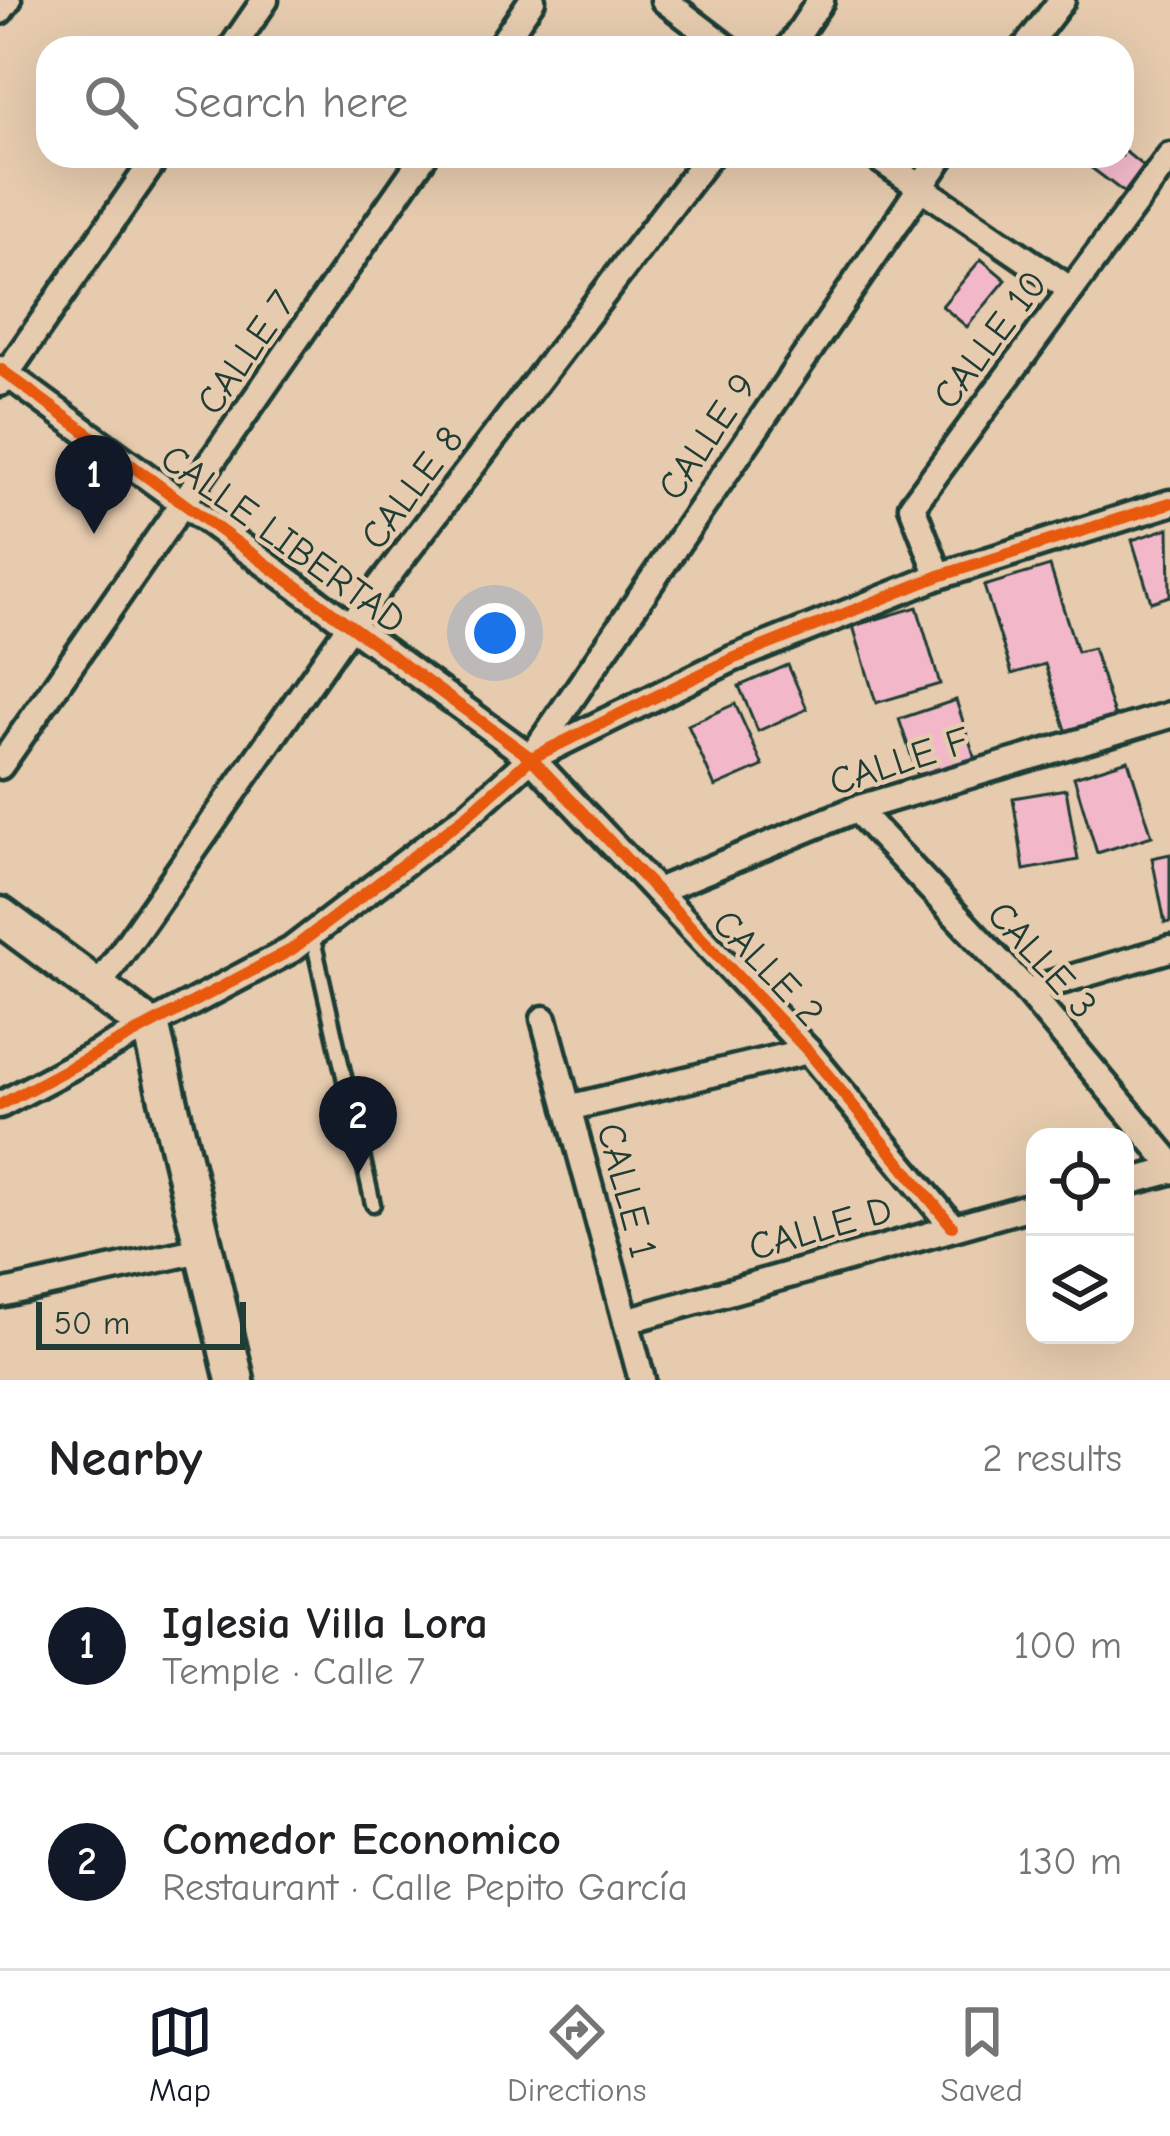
<!DOCTYPE html>
<meta charset="utf-8">
<style>
:root{--surface:#fff;--page:#f2f2f2;--text:#202124;--muted:#757577;--line:#e0e0e0;--accent:#111827}
body{margin:0;font-family:"Comic Neue",sans-serif;background:var(--page);color:var(--text)}
.controls{position:absolute;right:36px;bottom:36px;display:grid;overflow:hidden;border-radius:24px;box-shadow:0 12px 48px #0002}
.controls button{width:108px;height:108px;display:grid;place-items:center;padding:0;border:0;border-bottom:3px solid var(--line);background:var(--surface);color:var(--text);font:60px sans-serif}
.scale{position:absolute;left:36px;bottom:30px;width:210px;box-sizing:border-box;padding-left:12px;border:6px solid #1f3d34;border-top:0;font-size:33px;line-height:42px;white-space:nowrap;color:#1f3d34;-webkit-text-stroke:9px #e6cbae;paint-order:stroke}
.you{position:absolute;left:495px;top:633px;width:42px;height:42px;margin:-30px;border:9px solid #fff;border-radius:50%;background:#1a73e8;box-shadow:0 0 0 18px #1a73e833}
.badge{display:grid;place-items:center;width:78px;height:78px;border-radius:50%;background:var(--accent);color:#fff;font-size:39px;font-weight:700}
.pin{position:absolute;translate:-50% -99px;filter:drop-shadow(0 3px 6px #0008)}
.pin::after{content:'';position:absolute;top:63px;width:42px;height:36px;background:inherit;clip-path:polygon(0 0,100% 0,50% 100%)}
.list{margin:0;padding:0;list-style:none}
h2{display:flex;justify-content:space-between;align-items:center;height:156px;margin:0;padding:0 48px;font-size:51px}
h2 small{font-size:39px;font-weight:400;color:var(--muted)}
.list li{display:grid;grid-template-columns:78px 1fr auto;gap:36px;align-items:center;box-sizing:border-box;height:216px;padding:0 48px;border-top:3px solid var(--line)}
.list b{display:block;font-size:45px;white-space:nowrap}
.list p{margin:0;font-size:39px;white-space:nowrap;color:var(--muted)}
.list em{font-size:39px;font-style:normal;color:var(--muted)}
.icon{flex:none;width:66px;height:66px;fill:none;stroke:currentColor;stroke-width:2;stroke-linecap:round;stroke-linejoin:round}
.map{position:relative;flex:none;width:1170px;height:1380px;overflow:hidden}
.search{position:absolute;background:var(--surface);box-shadow:0 12px 48px #0002;left:36px;right:36px;top:36px;height:132px;display:flex;align-items:center;gap:30px;box-sizing:border-box;padding:0 42px;border-radius:36px;color:var(--muted);font-size:45px}
.sheet{height:588px;background:var(--surface)}
nav{display:flex;justify-content:space-around;align-items:center;box-sizing:border-box;height:168px;border-top:3px solid var(--line);background:var(--surface);font-size:33px;color:var(--muted)}
nav a{display:grid;justify-items:center;gap:6px}
nav .on{color:var(--accent)}
.map>svg:first-child{display:block}
.building{fill:#f2b8c9;stroke:#1f3d34;stroke-width:3}
.lines{fill:none;stroke-linecap:round;stroke-linejoin:round}
.lane-casing{stroke:#1f3d34;stroke-width:21}
.street-casing{stroke:#1f3d34;stroke-width:33}
.secondary-casing{stroke:#1f3d34;stroke-width:45}
.lane{stroke:#e6cbae;stroke-width:12}
.street{stroke:#e6cbae;stroke-width:24}
.secondary{stroke:#e6cbae;stroke-width:36}
.cycleway-casing{stroke:#e6cbae;stroke-width:20}
.cycleway{stroke:#e8590c;stroke-width:12}
.labels{text-anchor:middle;stroke-width:9;stroke-linejoin:round;paint-order:stroke}
.street-label{font-size:39px;fill:#1f3d34;stroke:#e6cbae}
</style>
<div class="map">
<svg width="1170" height="1380" viewBox="0 0 1170 1380">
<rect width="100%" height="100%" fill="#e6cbae"/>
<filter id="ink" filterUnits="userSpaceOnUse"><feTurbulence type="fractalNoise" baseFrequency=".00833" numOctaves="2"/><feDisplacementMap in="SourceGraphic" scale="24" xChannelSelector="R" yChannelSelector="G"/><feConvolveMatrix kernelMatrix="1 2 1 2 8 2 1 2 1" color-interpolation-filters="sRGB"/></filter>
<g filter="url(#ink)">
<g class="building">
<polygon points="1122,149 1148,170 1130,197 1081,160 1085,156 1122,156"/>
<polygon points="981,259 1006,280 967,327 942,306"/>
<polygon points="1169,528 1170,596 1151,602 1132,540"/>
<polygon points="1050,566 1077,652 1093,648 1115,718 1067,733 1045,664 1012,674 984,586"/>
<polygon points="917,607 940,684 876,703 853,626"/>
<polygon points="788,665 807,709 758,731 739,686"/>
<polygon points="956,700 975,758 918,776 899,719"/>
<polygon points="735,704 763,766 715,787 688,725"/>
<polygon points="1128,760 1152,836 1097,853 1074,777"/>
<polygon points="1066,789 1078,860 1024,870 1013,798"/>
<polygon points="1170,854 1170,922 1165,923 1152,858"/>
</g>
<g class="lines">
<g class="lane-casing">
<polyline id="lane" points="312,935 373,1204"/>
</g>
<g class="street-casing">
<g id="street">
<polyline points="664,0 727,48"/>
<polyline points="0,11 8,0"/>
<polyline points="232,48 265,0"/>
<polyline points="499,48 532,0"/>
<polyline points="789,48 821,0"/>
<polyline points="1025,48 1062,0"/>
<polyline points="875,156 1071,290"/>
<polyline points="0,369 531,758 808,1051 952,1226"/>
<polyline points="0,383 157,156"/>
<polyline points="939,576 912,506 1170,156"/>
<polyline points="532,756 942,156"/>
<polyline points="0,766 424,156"/>
<polyline points="856,809 1027,991 1170,1162"/>
<polyline points="657,891 856,809 1170,715"/>
<polyline points="97,988 351,624 709,156"/>
<polyline points="1027,991 1170,949"/>
<polyline points="544,1019 642,1380"/>
<polyline points="0,1105 291,950 470,813 531,758 732,659 939,576 1170,503"/>
<polyline points="568,1108 808,1051"/>
<polyline points="1125,1183 1170,1171"/>
<polyline points="0,1294 205,1249"/>
<polyline points="626,1321 1035,1205"/>
</g>
</g>
<g class="secondary-casing">
<polyline id="secondary" points="0,916 151,1028 235,1380"/>
</g>
<use href="#lane" class="lane"/>
<use href="#street" class="street"/>
<use href="#secondary" class="secondary"/>
<g class="cycleway-casing">
<g id="cycleway">
<polyline points="0,369 531,758 808,1051 952,1226"/>
<polyline points="0,1105 291,950 470,813 531,758 732,659 939,576 1170,503"/>
</g>
</g>
<use href="#cycleway" class="cycleway"/>
</g>
</g>
<g class="labels">
<g class="street-label">
<text transform="translate(989 339) rotate(-53)" y="14">CALLE 10</text>
<text transform="translate(245 352) rotate(-55)" y="14">CALLE 7</text>
<text transform="translate(706 436) rotate(-56)" y="14">CALLE 9</text>
<text transform="translate(411 487) rotate(-53)" y="14">CALLE 8</text>
<text transform="translate(284 538) rotate(36)" y="14">CALLE LIBERTAD</text>
<text transform="translate(899 760) rotate(-18)" y="14">CALLE F</text>
<text transform="translate(1043 959) rotate(48)" y="14">CALLE 3</text>
<text transform="translate(769 967) rotate(47)" y="14">CALLE 2</text>
<text transform="translate(628 1190) rotate(75)" y="14">CALLE 1</text>
<text transform="translate(820 1227) rotate(-16)" y="14">CALLE D</text>
</g>
</g>
</svg>
<div class="controls">
<button><svg class="icon" aria-label="locate" viewBox="0 0 24 24"><circle cx="12" cy="12" r="6"/><path d="M12 2v4M12 18v4M2 12h4M18 12h4"/></svg></button>
<button><svg class="icon" aria-label="layers" viewBox="0 0 24 24"><path d="M12 4l9 5-9 5-9-5zM3 14l9 5 9-5"/></svg></button>
</div>
<div class="scale">50 m</div>
<div class="you"></div>
<div class="pin badge" style="left:94px;top:534px">1</div>
<div class="pin badge" style="left:358px;top:1175px">2</div>
<div class="search"><svg class="icon" aria-label="search" viewBox="0 0 24 24"><circle cx="10" cy="10" r="6"/><path d="M15 15l6 6"/></svg>Search here</div>
</div>
<section class="sheet">
<h2>Nearby<small>2 results</small></h2>
<ul class="list">
<li><span class="badge">1</span><div><b>Iglesia Villa Lora</b><p>Temple · Calle 7</p></div><em>100 m</em></li>
<li><span class="badge">2</span><div><b>Comedor Economico</b><p>Restaurant · Calle Pepito García</p></div><em>130 m</em></li>
</ul>
</section>
<nav>
<a class="on"><svg class="icon" aria-label="map" viewBox="0 0 24 24"><path d="M3 6l6-2 6 2 6-2v14l-6 2-6-2-6 2zM9 4v14M15 6v14"/></svg>Map</a>
<a><svg class="icon" aria-label="directions" viewBox="0 0 24 24"><path d="M12 3l9 9-9 9-9-9zM9 14v-3h6M13 9l2 2-2 2"/></svg>Directions</a>
<a><svg class="icon" aria-label="saved" viewBox="0 0 24 24"><path d="M7 4h10v16l-5-4-5 4z"/></svg>Saved</a>
</nav>
